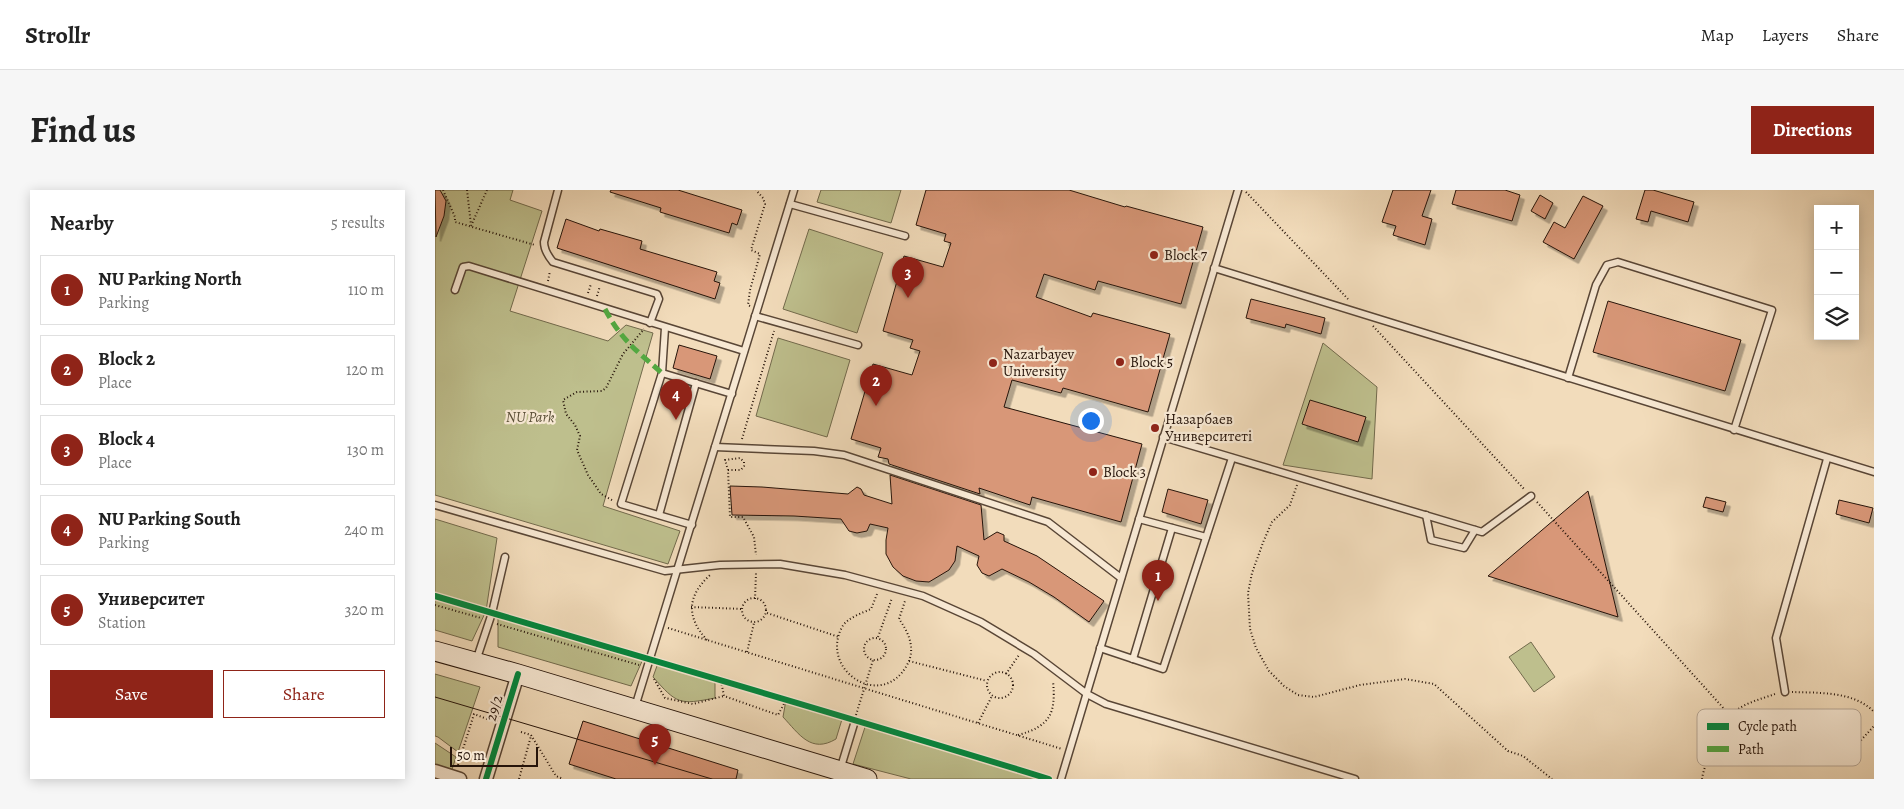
<!DOCTYPE html>
<meta charset="utf-8">
<style>
:root{--surface:#fff;--page:#f6f6f6;--text:#222;--muted:#767676;--line:#e0e0e0;--accent:#8f2418}
body{margin:0;font-family:Alegreya,serif;background:var(--page);color:var(--text)}
.controls{position:absolute;right:15px;top:15px;display:grid;overflow:hidden;border-radius:0px;box-shadow:0 2px 12px #0003}
.controls button{width:45px;height:45px;display:grid;place-items:center;padding:0;border:0;border-bottom:1px solid var(--line);background:var(--surface);color:var(--text);font:25px sans-serif}
.scale{position:absolute;left:15px;bottom:12px;width:88px;box-sizing:border-box;padding-left:5px;border:2px solid #26140a;border-top:0;font-size:14px;line-height:18px;white-space:nowrap;color:#26140a;-webkit-text-stroke:4px #f7e8d3;paint-order:stroke}
.you{position:absolute;left:655px;top:230px;width:18px;height:18px;margin:-12px;border:4px solid #fff;border-radius:50%;background:#1a73e8;box-shadow:0 0 0 8px #1a73e833}
.badge{display:grid;place-items:center;width:32px;height:32px;border-radius:50%;background:var(--accent);color:#fff;font-size:16px;font-weight:700}
.pin{position:absolute;translate:-50% -41px;filter:drop-shadow(0 1px 2px #0008)}
.pin::after{content:'';position:absolute;top:26px;width:18px;height:15px;background:inherit;clip-path:polygon(0 0,100% 0,50% 100%)}
.list{margin:0;padding:0;list-style:none}
h2{display:flex;justify-content:space-between;align-items:center;height:65px;margin:0;padding:0 20px;font-size:21px}
h2 small{font-size:16px;font-weight:400;color:var(--muted)}
.list li{display:grid;grid-template-columns:32px 1fr auto;gap:15px;align-items:center;box-sizing:border-box;height:70px;margin:0 10px 10px;padding:0 10px;border:1px solid var(--line);border-radius:0px}
.list b{display:block;font-size:19px;white-space:nowrap}
.list p{margin:0;font-size:16px;white-space:nowrap;color:var(--muted)}
.list em{font-size:16px;font-style:normal;color:var(--muted)}
.actions{display:flex;gap:10px;padding:15px 20px}
.actions a{flex:1;padding:11px 0;border:1px solid var(--accent);border-radius:0px;text-align:center;font-size:18px;color:var(--accent)}
.actions .main{background:var(--accent);color:#fff}
.icon{flex:none;width:28px;height:28px;fill:none;stroke:currentColor;stroke-width:2;stroke-linecap:round;stroke-linejoin:round}
.map{position:relative;flex:none;width:1439px;height:589px;overflow:hidden;border-radius:0px}
header{display:flex;align-items:center;gap:30px;box-sizing:border-box;height:70px;padding:0 25px;background:var(--surface);border-bottom:1px solid var(--line)}
header strong{font-size:24px}
nav{display:flex;gap:28px;margin-inline-start:auto;font-size:18px}
.intro{display:flex;align-items:center;justify-content:space-between;box-sizing:border-box;height:120px;padding:0 30px}
h1{margin:0;font-size:35px}
.button{padding:12px 22px;border-radius:0px;background:var(--accent);color:#fff;font-size:18px;font-weight:700}
main{display:flex;gap:30px;padding:0 30px}
aside{flex:1;background:var(--surface);border-radius:0px;box-shadow:0 2px 12px #0003}
.map>svg:first-child{display:block}
.green{fill:#bebf8d;stroke:#726a4c}
.building{fill:#d89778;stroke:#26140a;filter:url(#shadow)}
.lines{fill:none;stroke-linecap:round;stroke-linejoin:round}
.lane-casing{stroke:#594636;stroke-width:9}
.street-casing{stroke:#594636;stroke-width:15}
.secondary-casing{stroke:#26140a;stroke-width:21}
.path{stroke:#26140a;stroke-width:2;stroke-dasharray:1 2.5;stroke-linecap:butt}
.lane{stroke:#f7e8d3;stroke-width:6}
.street{stroke:#f7e8d3;stroke-width:12}
.secondary{stroke:#f7e8d3;stroke-width:19}
.tram{stroke:#26140a;stroke-width:1}
.quiet{stroke:#53a841;stroke-width:5;stroke-dasharray:10 5;stroke-linecap:butt}
.cycleway-casing{stroke:#f7e8d3;stroke-width:9}
.cycleway{stroke:#00873e;stroke-width:6}
.poi-dot{fill:#8f2418;stroke:#f7e8d3;stroke-width:2}
.labels{text-anchor:middle;stroke-width:4.5;stroke-linejoin:round;paint-order:stroke}
.poi-label{font-size:15px;fill:#26140a;stroke:#f7e8d3;text-anchor:start}
.park-label{font-size:15px;font-style:italic;fill:#5b5038;stroke:#f7e8d3}
.street-label{font-size:15px;fill:#26140a;stroke:#f7e8d3}
.key{fill:#f7e8d3;stroke:#b8a897;stroke-width:1}
.key-label{font-size:14px;fill:#26140a}
</style>
<header>
<strong>Strollr</strong>
<nav><a>Map</a><a>Layers</a><a>Share</a></nav>
</header>
<div class="intro"><h1>Find us</h1><a class="button">Directions</a></div>
<main>
<aside>
<h2>Nearby<small>5 results</small></h2>
<ul class="list">
<li><span class="badge">1</span><div><b>NU Parking North</b><p>Parking</p></div><em>110 m</em></li>
<li><span class="badge">2</span><div><b>Block 2</b><p>Place</p></div><em>120 m</em></li>
<li><span class="badge">3</span><div><b>Block 4</b><p>Place</p></div><em>130 m</em></li>
<li><span class="badge">4</span><div><b>NU Parking South</b><p>Parking</p></div><em>240 m</em></li>
<li><span class="badge">5</span><div><b>Университет</b><p>Station</p></div><em>320 m</em></li>
</ul>
<div class="actions"><a class="main">Save</a><a>Share</a></div>
</aside>
<div class="map">
<svg width="1439" height="589" viewBox="0 0 1439 589">
<defs>
<filter id="shadow"><feDropShadow dx="4.5" dy="4.5" stdDeviation="0" flood-color="#0004"/></filter>
</defs>
<rect width="100%" height="100%" fill="#f2dcbb"/>
<filter id="stains"><feTurbulence type="fractalNoise" baseFrequency=".004" numOctaves="4"/><feColorMatrix values="0 0 0 0 .2 0 0 0 0 .09 0 0 0 0 .02 0 0 0 .5 -.17"/></filter>
<radialGradient id="worn" r=".72"><stop offset=".6" stop-color="#630" stop-opacity="0"/><stop offset="1" stop-color="#630" stop-opacity=".3"/></radialGradient>
<g class="green">
<polygon points="0,0 78,0 75,10 107,21 75,121 173,151 191,135 218,143 168,316 245,341 233,374 0,305"/>
<polygon points="386,0 466,0 456,33 382,12"/>
<polygon points="374,39 448,63 422,143 348,119"/>
<polygon points="343,148 415,170 392,247 321,226"/>
<polygon points="888,153 942,197 937,289 848,275"/>
<polygon points="0,329 62,348 51,421 37,451 0,440"/>
<polygon points="63,425 208,469 196,496 63,457"/>
<polygon points="1096,452 1120,487 1099,502 1074,467"/>
<path d="M223 473 280 489V508C244 515 242 514 218 487Z"/>
<polygon points="0,484 45,497 23,562 3,547 0,546"/>
<path d="M351 510 408 526 401 549C376 564 364 544 348 527Z"/>
<polygon points="432,531 614,589 476,589 418,574"/>
<polygon points="0,553 21,567 14,589 0,588"/>
</g>
<g class="building">
<polygon points="0,0 5,0 11,11 9,26 1,47"/>
<polygon points="176,0 243,0 307,20 302,35 297,33 294,43 225,22 226,18 175,2"/>
<polygon points="491,0 634,0 690,17 691,16 768,37 746,114 663,91 660,100 609,84 601,107 656,127 658,123 735,144 713,222 628,198 626,203 577,190 569,217 707,254 686,332 597,307 595,315 544,298 545,304 454,274 453,269 443,267 446,258 416,249 438,174 477,185 485,161 475,158 478,150 448,141 469,66 508,77 516,53 509,51 511,44 481,35"/>
<polygon points="958,0 996,0 987,26 997,29 990,55 958,45 961,36 947,32"/>
<polygon points="1021,0 1070,0 1085,5 1077,31 1017,14"/>
<polygon points="1210,0 1218,0 1259,12 1253,32 1216,21 1213,32 1201,29"/>
<polygon points="1105,5 1118,13 1110,29 1096,21"/>
<polygon points="1148,6 1168,16 1139,69 1108,52 1119,32 1130,38"/>
<polygon points="131,29 164,41 165,39 207,51 205,59 282,82 279,91 285,93 280,109 122,58"/>
<polygon points="816,109 890,128 886,144 851,134 850,138 811,128"/>
<polygon points="1173,111 1306,150 1290,201 1158,162"/>
<polygon points="244,155 282,166 275,189 238,178"/>
<polygon points="875,210 931,227 923,252 867,234"/>
<polygon points="455,285 546,315 549,350 562,342 569,345 569,351 602,366 669,411 654,432 619,407 594,392 567,379 554,386 547,383 542,375 544,366 522,356 520,371 514,380 494,392 481,391 468,386 458,377 451,364 451,350 453,338 435,334 432,341 422,343 414,341 406,329 359,326 297,325 295,296 327,297 413,304 422,297 426,299 429,305 457,314"/>
<polygon points="733,299 773,310 766,334 727,322"/>
<polygon points="1153,301 1183,427 1053,386"/>
<polygon points="1271,307 1291,312 1288,322 1268,317"/>
<polygon points="1404,310 1438,318 1434,333 1401,324"/>
<polygon points="148,531 303,580 301,589 181,589 134,574"/>
</g>
<g class="lines">
<g class="lane-casing">
<g id="lane">
<path d="M123 0 109 52C109 60 113 66 118 72L222 104 224 109 215 133"/>
<polyline points="355,14 470,46"/>
<polyline points="779,78 1439,282"/>
<polyline points="20,100 28,77 34,76 309,161"/>
<polyline points="320,126 423,155"/>
<polyline points="227,183 230,138"/>
<polyline points="1133,188 1161,95 1172,75 1183,72 1337,120 1299,240"/>
<polyline points="728,247 1047,342 1096,306"/>
<polyline points="280,257 379,261 409,265 613,332 686,388"/>
<polyline points="0,315 230,381 285,375 345,374 410,385 488,406 546,432 599,464 652,504 671,514 920,589"/>
<polyline points="224,325 261,193"/>
<polyline points="991,325 996,350 1029,358 1040,340"/>
<polyline points="704,329 771,347"/>
<polyline points="257,335 186,314 227,183 297,204"/>
<polyline points="665,458 728,479 797,268"/>
<polyline points="698,469 737,338"/>
<polyline points="41,471 57,423 70,367"/>
<polyline points="1350,502 1341,448 1392,269"/>
<polyline points="200,517 359,0"/>
<polyline points="405,580 419,534"/>
<polyline points="626,589 803,0"/>
</g>
</g>
<g class="street-casing">
<g id="street">
<polyline points="0,581 25,589"/>
<polyline points="51,589 83,484"/>
</g>
</g>
<g class="secondary-casing">
<polyline id="secondary" points="0,461 83,484 432,589"/>
</g>
<g class="path">
<polyline points="8,0 20,27 20,32 100,55"/>
<polyline points="32,0 36,35"/>
<polyline points="811,2 913,109"/>
<polyline points="36,36 52,0"/>
<polyline points="113,91 115,81"/>
<polyline points="153,103 156,94"/>
<polyline points="162,106 165,96"/>
<polyline points="315,116 313,115 315,100 325,64 316,60 330,14 328,8 321,0"/>
<polyline points="938,136 1090,300"/>
<polyline points="307,249 339,141"/>
<polyline points="293,280 306,280 309,276 309,272 305,268 290,270 293,280 295,327 308,327 319,347 321,365"/>
<polyline points="862,295 855,315 837,332 829,350 817,383 813,403 815,439 821,458 834,481 849,496 863,505 879,507 925,495 970,489 999,494 1073,561 1088,566 1117,589"/>
<polyline points="177,310 166,304 153,285 142,260 145,246 140,235 131,224 128,210 142,202 167,201 171,198 188,164 209,139"/>
<polyline points="1102,312 1320,553"/>
<path d="M442 404 436 419C427 423 412 428 407 437 384 481 447 521 472 475 481 459 474 443 464 429L470 411"/>
<circle cx="319" cy="420" r="12"/>
<polyline points="320,409 321,383"/>
<polyline points="0,415 46,428"/>
<polyline points="256,417 308,419"/>
<polyline points="332,423 404,447"/>
<polyline points="62,434 204,475"/>
<polyline points="233,438 627,559"/>
<polyline points="443,447 457,408"/>
<circle cx="440" cy="459" r="11"/>
<path d="M272 450C251 427 252 406 275 385"/>
<polyline points="312,462 319,433"/>
<polyline points="474,471 552,491"/>
<circle cx="565" cy="495" r="13"/>
<polyline points="571,484 584,465"/>
<polyline points="219,489 230,508 258,514 289,506"/>
<polyline points="286,491 289,506 343,525 351,510"/>
<path d="M1357 502C1384 503 1419 501 1439 522"/>
<polyline points="421,525 438,470"/>
<polyline points="543,533 557,506"/>
<polyline points="86,542 96,545 121,586 128,589"/>
<path d="M583 545C616 536 621 523 618 491"/>
<polyline points="1407,571 1439,536"/>
<polyline points="23,575 39,524 52,529"/>
<polyline points="84,589 96,546"/>
<path d="M1267 589C1269 574 1285 537 1295 526 1305 514 1326 509 1340 504"/>
</g>
<use href="#lane" class="lane"/>
<use href="#street" class="street"/>
<use href="#secondary" class="secondary"/>
<polyline class="tram" points="0,507 277,589"/>
<path class="quiet" d="M170 119C186 150 202 161 227 183"/>
<g class="cycleway-casing">
<g id="cycleway">
<path d="M0 406C205 467 410 526 614 589"/>
<polyline points="51,589 83,484"/>
</g>
</g>
<use href="#cycleway" class="cycleway"/>
</g>
<g class="poi-dot">
<circle cx="719" cy="65" r="5"/>
<circle cx="685" cy="172" r="5"/>
<circle cx="558" cy="173" r="5"/>
<circle cx="720" cy="238" r="5"/>
<circle cx="658" cy="282" r="5"/>
</g>
<g class="labels">
<g class="poi-label">
<text x="729" y="70">Block 7</text>
<text x="568" y="169">Nazarbayev<tspan x="568" dy="17">University</tspan></text>
<text x="695" y="177">Block 5</text>
<text x="730" y="234">Назарбаев<tspan x="730" dy="17">Университеті</tspan></text>
<text x="668" y="287">Block 3</text>
</g>
<g class="park-label">
<text x="95" y="232">NU Park</text>
</g>
<g class="street-label">
<text transform="translate(59 518) rotate(-73)" y="5">29/2</text>
</g>
</g>
<rect x="1262" y="519" width="164" height="57" rx="8" class="key"/>
<rect x="1272" y="533" width="22" height="7" fill="#00873e"/>
<rect x="1272" y="556" width="22" height="6" fill="#53a841"/>
<g class="key-label">
<text x="1303" y="541">Cycle path</text>
<text x="1303" y="564">Path</text>
</g>
<rect width="100%" height="100%" filter="url(#stains)"/>
<rect width="100%" height="100%" fill="url(#worn)"/>
</svg>
<div class="controls">
<button>+</button>
<button>−</button>
<button><svg class="icon" aria-label="layers" viewBox="0 0 24 24"><path d="M12 4l9 5-9 5-9-5zM3 14l9 5 9-5"/></svg></button>
</div>
<div class="scale">50 m</div>
<div class="you"></div>
<div class="pin badge" style="left:723px;top:411px">1</div>
<div class="pin badge" style="left:441px;top:216px">2</div>
<div class="pin badge" style="left:473px;top:108px">3</div>
<div class="pin badge" style="left:241px;top:230px">4</div>
<div class="pin badge" style="left:220px;top:575px">5</div>
</div>
</main>
